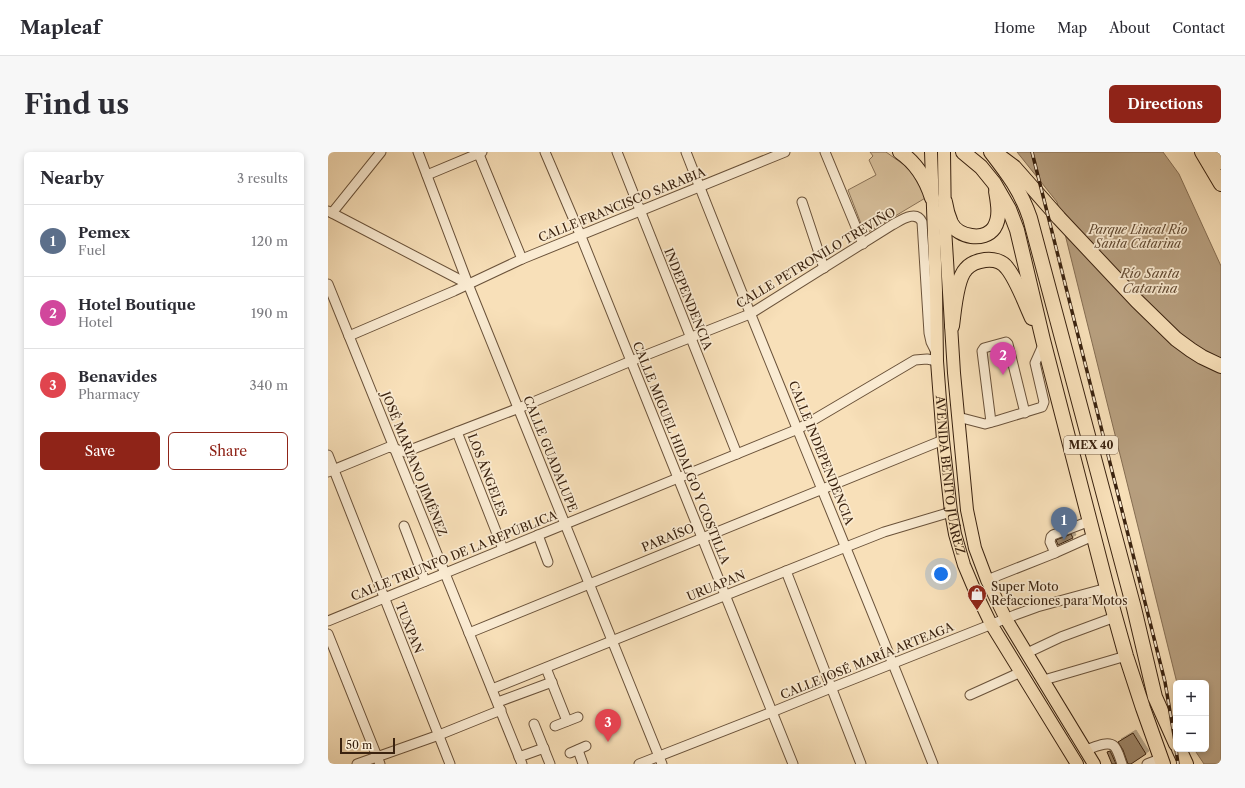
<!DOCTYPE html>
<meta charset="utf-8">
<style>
:root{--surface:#fff;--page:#f7f7f7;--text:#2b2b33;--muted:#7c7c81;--line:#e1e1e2;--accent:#8f2418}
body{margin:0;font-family:"Libre Caslon Text",serif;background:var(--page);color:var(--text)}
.controls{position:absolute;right:12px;bottom:12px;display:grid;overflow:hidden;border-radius:6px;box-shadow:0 2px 6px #0003}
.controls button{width:36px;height:36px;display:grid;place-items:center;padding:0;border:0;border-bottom:1px solid var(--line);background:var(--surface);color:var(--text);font:20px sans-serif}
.scale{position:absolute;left:12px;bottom:10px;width:55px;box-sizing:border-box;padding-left:4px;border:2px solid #3a220f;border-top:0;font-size:11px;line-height:14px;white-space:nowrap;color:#3a220f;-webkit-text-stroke:3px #faebd2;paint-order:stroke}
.you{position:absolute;left:613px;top:422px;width:14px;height:14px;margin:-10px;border:3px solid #fff;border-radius:50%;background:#1a73e8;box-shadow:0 0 0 6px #1a73e833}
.badge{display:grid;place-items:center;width:26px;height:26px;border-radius:50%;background:var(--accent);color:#fff;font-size:13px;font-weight:700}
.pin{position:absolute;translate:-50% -33px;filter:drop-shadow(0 1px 2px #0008)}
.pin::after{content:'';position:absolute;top:21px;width:14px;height:12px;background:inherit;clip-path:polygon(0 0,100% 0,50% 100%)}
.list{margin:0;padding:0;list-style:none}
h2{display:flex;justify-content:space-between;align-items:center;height:52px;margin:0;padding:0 16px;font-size:17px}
h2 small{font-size:13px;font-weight:400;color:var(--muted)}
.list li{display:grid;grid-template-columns:26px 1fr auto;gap:12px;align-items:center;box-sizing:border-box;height:72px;padding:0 16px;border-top:1px solid var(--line)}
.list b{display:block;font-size:15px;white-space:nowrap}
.list p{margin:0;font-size:13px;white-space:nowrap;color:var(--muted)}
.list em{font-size:13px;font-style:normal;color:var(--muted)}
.actions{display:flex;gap:8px;padding:12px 16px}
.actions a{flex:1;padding:9px 0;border:1px solid var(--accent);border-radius:6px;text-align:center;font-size:14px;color:var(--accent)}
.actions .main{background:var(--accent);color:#fff}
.map{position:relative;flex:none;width:893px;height:612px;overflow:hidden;border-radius:6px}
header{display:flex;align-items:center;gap:24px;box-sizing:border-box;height:56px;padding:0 20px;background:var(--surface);border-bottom:1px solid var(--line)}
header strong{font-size:19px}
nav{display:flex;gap:22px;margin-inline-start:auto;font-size:14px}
.intro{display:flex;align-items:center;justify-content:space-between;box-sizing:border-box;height:96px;padding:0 24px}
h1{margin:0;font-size:28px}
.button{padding:10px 18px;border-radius:6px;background:var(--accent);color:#fff;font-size:14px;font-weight:700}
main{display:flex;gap:24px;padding:0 24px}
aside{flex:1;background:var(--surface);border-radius:6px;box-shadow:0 2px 6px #0003}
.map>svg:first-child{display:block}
.green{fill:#d8c09c;stroke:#897156}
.water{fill:#b79f7f;stroke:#856d52}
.building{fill:#9d8567;stroke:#3a220f;filter:url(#shadow)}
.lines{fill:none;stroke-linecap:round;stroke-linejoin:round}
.minor-casing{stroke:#6a523a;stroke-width:11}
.major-casing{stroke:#3a220f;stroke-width:14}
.highway-casing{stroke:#3a220f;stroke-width:16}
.minor{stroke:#faebd2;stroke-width:9}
.major{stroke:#f8e0b9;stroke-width:12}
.highway{stroke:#f8e0b9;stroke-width:14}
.rail-casing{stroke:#3a220f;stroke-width:3.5}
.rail{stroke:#faebd2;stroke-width:2;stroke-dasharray:6;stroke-linecap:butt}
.labels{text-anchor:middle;stroke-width:3.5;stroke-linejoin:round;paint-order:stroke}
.shield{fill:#faebd2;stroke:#745e4a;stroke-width:1}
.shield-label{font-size:11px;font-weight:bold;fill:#3a220f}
.street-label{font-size:12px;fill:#3a220f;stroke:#faebd2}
.park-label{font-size:12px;font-style:italic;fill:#624a32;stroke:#faebd2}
.poi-label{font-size:12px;fill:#3a220f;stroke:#faebd2;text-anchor:start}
.water-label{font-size:13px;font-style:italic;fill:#664e36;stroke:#faebd2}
</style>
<header>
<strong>Mapleaf</strong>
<nav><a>Home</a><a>Map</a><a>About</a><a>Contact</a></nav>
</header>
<div class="intro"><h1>Find us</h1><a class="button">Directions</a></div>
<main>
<aside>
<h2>Nearby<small>3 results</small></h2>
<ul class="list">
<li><span class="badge" style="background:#5c6f8a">1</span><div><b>Pemex</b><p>Fuel</p></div><em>120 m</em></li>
<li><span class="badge" style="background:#d1479c">2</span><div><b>Hotel Boutique</b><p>Hotel</p></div><em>190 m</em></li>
<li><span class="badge" style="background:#e0444e">3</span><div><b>Benavides</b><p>Pharmacy</p></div><em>340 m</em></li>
</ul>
<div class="actions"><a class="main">Save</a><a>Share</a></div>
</aside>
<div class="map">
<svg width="893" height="612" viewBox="0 0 893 612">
<defs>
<filter id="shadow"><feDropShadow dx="3" dy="-3" stdDeviation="0" flood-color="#0004"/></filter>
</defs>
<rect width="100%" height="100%" fill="#f8e0b9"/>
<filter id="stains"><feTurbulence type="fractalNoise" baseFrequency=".005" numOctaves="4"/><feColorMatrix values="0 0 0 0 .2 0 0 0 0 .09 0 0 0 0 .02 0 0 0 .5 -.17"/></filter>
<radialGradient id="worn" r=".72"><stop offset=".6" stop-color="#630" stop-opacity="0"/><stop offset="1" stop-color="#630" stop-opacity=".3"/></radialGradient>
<polygon class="green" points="542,0 558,0 579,15 590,26 599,45 537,82 520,38 548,23 541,8 545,4"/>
<polygon class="water" points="689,0 835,0 851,22 893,114 893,612 876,612 866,597 878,597 878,531 849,531 729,50"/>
<g class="building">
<polygon points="743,382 745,386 730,393 728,388"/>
<polygon points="805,581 818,602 803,612 800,612 795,598 790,590"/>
<polygon points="782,599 784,603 788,612 784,612 779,600"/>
</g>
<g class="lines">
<g class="minor-casing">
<g id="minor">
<polyline points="90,0 140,132 334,612"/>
<polyline points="150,0 194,107"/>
<polyline points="217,0 252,82 465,612"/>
<polyline points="289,0 409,302"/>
<path d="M358 0C438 205 524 407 605 612"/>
<polyline points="497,0 535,92"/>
<polyline points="99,23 154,0"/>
<polyline points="474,50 496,116"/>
<polyline points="0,59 140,132"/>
<polyline points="4,61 53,0"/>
<polyline points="0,132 194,612"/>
<polyline points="21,184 126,139 194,107 457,0"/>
<polyline points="630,265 657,272 668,269 714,255 716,250 707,211 716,191"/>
<polyline points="663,270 654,199 656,196 678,190 680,192 697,261"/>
<polyline points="129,280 175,397"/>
<polyline points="0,303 122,612"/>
<path d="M0 320 61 295 77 300 191 256 303 209 422 162 564 73C572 69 588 57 594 70L601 181 603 190 608 200"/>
<polyline points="762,369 725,383 723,385 722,390 727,401 765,384"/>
<polyline points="76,374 97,429"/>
<polyline points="210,383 220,410"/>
<polyline points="458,419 533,612"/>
<polyline points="659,428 727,401"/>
<polyline points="0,469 470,277 587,208 599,207 609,209"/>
<polyline points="141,481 615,288"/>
<polyline points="0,482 52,612"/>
<polyline points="699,501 733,485 787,465"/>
<polyline points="218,516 239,569"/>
<polyline points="716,528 798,504"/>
<polyline points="164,537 518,395 556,380 623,360"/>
<polyline points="642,543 693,520"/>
<polyline points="170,550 224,530"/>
<polyline points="206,572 222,612"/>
<polyline points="227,574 250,565"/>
<polyline points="250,598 255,612"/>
<path d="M758 598C765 596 779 588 786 594 790 598 792 607 794 612"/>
<polyline points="242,601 258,594"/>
<polyline points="191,605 216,596"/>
<polyline points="29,612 111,583 173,558"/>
<polyline points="311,612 444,560 503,536 687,463 709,455 779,436"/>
<polyline points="819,612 832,607"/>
</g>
</g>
<g class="major-casing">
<g id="major">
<path id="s1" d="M603 0 608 139 609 209 615 288 623 360 627 382 636 413 647 439 663 472 749 612"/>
<polyline points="616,0 617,76 626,221 639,358 647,396 659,428 678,467 766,612"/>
</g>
</g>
<g class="highway-casing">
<g id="highway">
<path d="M572 0C588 11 598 27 604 46"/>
<polyline points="635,0 653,15 666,31 681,57 689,78 715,188 779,436 798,504 815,556 835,612"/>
<path d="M663 0C680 22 693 39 702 66L806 456 827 545 848 592"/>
<polyline points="874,0 893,32"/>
<polyline points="887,0 893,10"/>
<polyline points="674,6 686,15 731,66 809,149 848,187 863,198 874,205 893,214"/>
<path d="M617 50C618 57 620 64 623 71 630 85 656 90 666 76 673 65 670 51 668 39"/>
<path d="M624 174C626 160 628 127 638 117 642 112 650 109 657 108 665 107 674 109 679 116 689 128 697 151 704 166"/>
<polyline points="851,597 858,612"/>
</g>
</g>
<use href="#minor" class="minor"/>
<use href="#major" class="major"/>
<use href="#highway" class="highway"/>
<g class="rail-casing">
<g id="rail">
<polyline points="704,0 837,530 848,595"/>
<polyline points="848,597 850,612"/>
</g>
</g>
<use href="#rail" class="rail"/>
</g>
<defs>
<g id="shop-pin" transform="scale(1)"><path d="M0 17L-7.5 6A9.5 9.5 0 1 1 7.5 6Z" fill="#8f2418" stroke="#faebd2"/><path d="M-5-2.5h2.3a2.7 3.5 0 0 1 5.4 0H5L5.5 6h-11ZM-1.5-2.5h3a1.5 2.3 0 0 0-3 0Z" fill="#fff"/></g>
</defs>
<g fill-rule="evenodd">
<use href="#shop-pin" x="649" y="442"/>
</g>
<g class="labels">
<rect class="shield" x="736" y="284" width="54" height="18" rx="3"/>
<g class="shield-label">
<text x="763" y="297">MEX 40</text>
</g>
<g class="street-label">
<text transform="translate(294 53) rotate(-22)" y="4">CALLE FRANCISCO SARABIA</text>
<text transform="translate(488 106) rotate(-31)" y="4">CALLE PETRONILO TREVIÑO</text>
<text transform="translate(360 147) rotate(68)" y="4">INDEPENDENCIA</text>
<text transform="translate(353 301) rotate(68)" y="4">CALLE MIGUEL HIDALGO Y COSTILLA</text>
<text transform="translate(493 301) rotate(68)" y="4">CALLE INDEPENDENCIA</text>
<text transform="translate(222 302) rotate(68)" y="4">CALLE GUADALUPE</text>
<text transform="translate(86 312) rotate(68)" y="4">JOSÉ MARIANO JIMÉNEZ</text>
<text dy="4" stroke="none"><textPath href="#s1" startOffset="324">AVENIDA BENITO JUÁREZ</textPath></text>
<text transform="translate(159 323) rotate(69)" y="4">LOS ÁNGELES</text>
<text transform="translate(340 386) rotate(-22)" y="4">PARAÍSO</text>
<text transform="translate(126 404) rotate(-22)" y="4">CALLE TRIUNFO DE LA REPÚBLICA</text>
<text transform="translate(388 434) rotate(-22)" y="4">URUAPAN</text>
<text transform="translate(81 476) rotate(68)" y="4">TUXPAN</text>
<text transform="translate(539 509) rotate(-22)" y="4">CALLE JOSÉ MARÍA ARTEAGA</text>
</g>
<g class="park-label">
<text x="810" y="82">Parque Lineal Río<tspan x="810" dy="14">Santa Catarina</tspan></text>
</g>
<g class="poi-label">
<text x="663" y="439">Super Moto<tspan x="663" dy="14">Refacciones para Motos</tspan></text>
</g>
<g class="water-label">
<text x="822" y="126">Río Santa<tspan x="822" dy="15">Catarina</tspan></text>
</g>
</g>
<rect width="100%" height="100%" filter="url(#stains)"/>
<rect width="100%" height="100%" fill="url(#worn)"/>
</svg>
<div class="controls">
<button>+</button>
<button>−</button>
</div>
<div class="scale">50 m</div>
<div class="you"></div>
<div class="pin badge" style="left:736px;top:388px;background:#5c6f8a">1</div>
<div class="pin badge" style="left:675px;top:223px;background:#d1479c">2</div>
<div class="pin badge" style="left:280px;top:590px;background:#e0444e">3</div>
</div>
</main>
